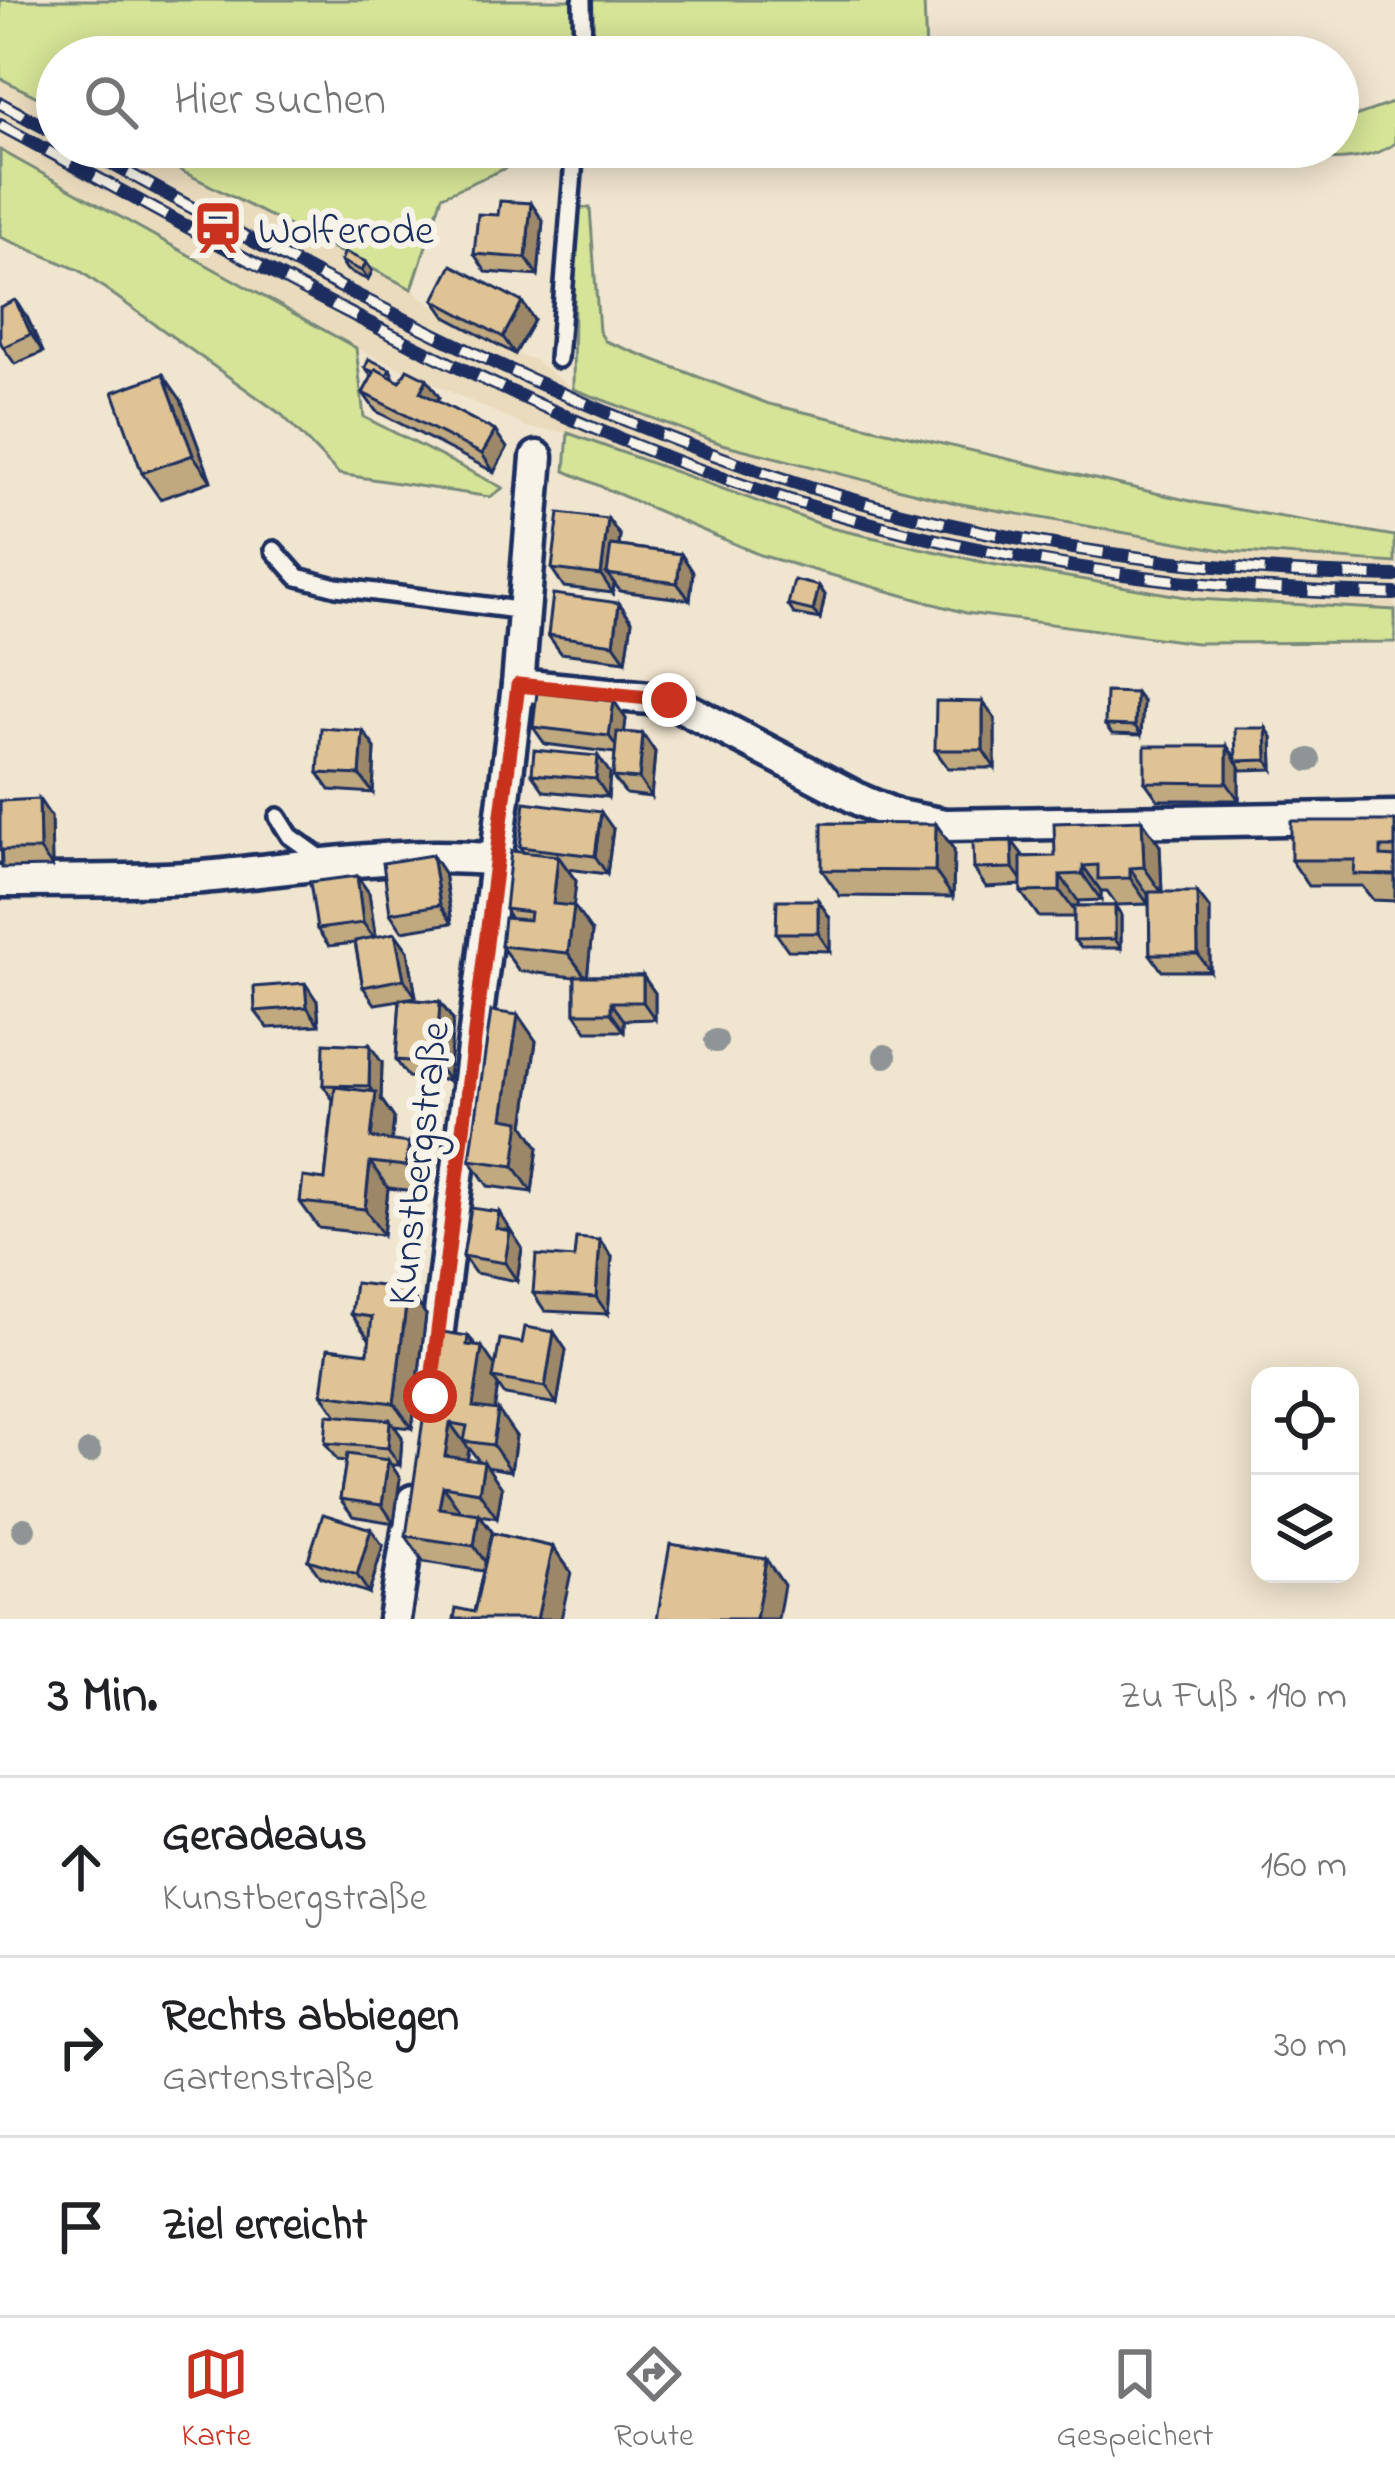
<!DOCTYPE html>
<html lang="de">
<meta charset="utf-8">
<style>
:root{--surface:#fff;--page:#f2f2f2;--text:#202124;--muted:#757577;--line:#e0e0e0;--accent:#c8321e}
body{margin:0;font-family:"Indie Flower",sans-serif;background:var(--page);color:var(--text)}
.controls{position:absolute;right:36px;bottom:36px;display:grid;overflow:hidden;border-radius:24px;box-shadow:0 6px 30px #0003}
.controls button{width:108px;height:108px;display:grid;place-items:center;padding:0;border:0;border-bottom:3px solid var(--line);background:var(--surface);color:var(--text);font:60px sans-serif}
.stop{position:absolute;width:36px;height:36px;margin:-27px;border:9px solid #c8321e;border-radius:50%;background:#fff}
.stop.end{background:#c8321e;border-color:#fff;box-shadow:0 3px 12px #0008}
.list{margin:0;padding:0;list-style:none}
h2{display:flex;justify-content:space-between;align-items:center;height:156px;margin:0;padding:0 48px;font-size:51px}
h2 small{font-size:39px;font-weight:400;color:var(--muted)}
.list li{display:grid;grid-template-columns:78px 1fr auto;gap:36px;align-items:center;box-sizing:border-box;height:180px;padding:0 48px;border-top:3px solid var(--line)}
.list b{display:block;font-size:45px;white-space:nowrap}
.list p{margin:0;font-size:39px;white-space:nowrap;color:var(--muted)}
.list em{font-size:39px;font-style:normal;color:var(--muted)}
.icon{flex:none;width:66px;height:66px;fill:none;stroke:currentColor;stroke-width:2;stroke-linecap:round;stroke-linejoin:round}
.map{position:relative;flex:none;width:1395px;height:1619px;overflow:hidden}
.search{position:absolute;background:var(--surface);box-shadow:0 6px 30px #0003;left:36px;right:36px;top:36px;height:132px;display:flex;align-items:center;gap:30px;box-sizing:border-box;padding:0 42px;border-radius:66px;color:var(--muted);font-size:45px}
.sheet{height:696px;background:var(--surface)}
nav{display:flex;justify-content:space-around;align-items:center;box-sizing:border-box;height:168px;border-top:3px solid var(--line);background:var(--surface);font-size:33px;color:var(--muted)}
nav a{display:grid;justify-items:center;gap:6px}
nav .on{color:var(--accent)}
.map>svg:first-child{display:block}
.built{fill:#ebdbbd}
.green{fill:#d6e497;stroke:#788a7a;stroke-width:3}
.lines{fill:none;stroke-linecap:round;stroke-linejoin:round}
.lane-casing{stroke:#1b2f5e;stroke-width:24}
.street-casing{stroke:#1b2f5e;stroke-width:39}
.lane{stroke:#f7f3e8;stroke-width:15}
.street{stroke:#f7f3e8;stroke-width:30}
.rail-casing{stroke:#1b2f5e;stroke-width:14}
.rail{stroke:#f7f3e8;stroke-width:9;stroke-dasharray:27;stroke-linecap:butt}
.tree{fill:#8f9597}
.wall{fill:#c0a87f;stroke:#1b2f5e;stroke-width:3;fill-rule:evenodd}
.shaded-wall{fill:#9c8868;stroke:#1b2f5e;stroke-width:3}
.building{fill:#dfc394;stroke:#1b2f5e;stroke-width:3}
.route{stroke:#c8321e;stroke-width:15}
.labels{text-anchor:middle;stroke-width:12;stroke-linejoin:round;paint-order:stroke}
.poi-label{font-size:42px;fill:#1b2f5e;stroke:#f7f3e8;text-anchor:start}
.street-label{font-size:42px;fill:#1b2f5e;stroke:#f7f3e8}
</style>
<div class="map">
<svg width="1395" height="1619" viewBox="0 0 1395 1619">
<rect width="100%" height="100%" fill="#f0e5cf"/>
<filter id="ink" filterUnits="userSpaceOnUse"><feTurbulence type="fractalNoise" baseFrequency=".00833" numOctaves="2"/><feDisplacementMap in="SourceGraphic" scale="24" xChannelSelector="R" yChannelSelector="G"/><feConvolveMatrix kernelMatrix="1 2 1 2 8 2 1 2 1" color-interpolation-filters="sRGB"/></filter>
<g filter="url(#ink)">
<polygon class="built" points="0,78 57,107 57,147 135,147 412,289 446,317 515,354 533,359 573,389 956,503 1228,551 1395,563 1395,610 1197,599 991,564 831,528 568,433 529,428 356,348 0,150"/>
<g class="green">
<polygon points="0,0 924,0 926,57 57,57 57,107 0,78"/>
<path d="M1395 102V143C1368 164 1320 160 1288 158L1285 147H1338V122Z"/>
<polygon points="135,147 554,147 442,196 412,289"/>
<polygon points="0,150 356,348 364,417 503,488 490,497 339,474 282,415 79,270 0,237"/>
<polygon points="575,208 590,208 599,331 605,341 769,404 1199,503 1395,536 1395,563 1228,551 956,503 722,444 573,389"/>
<polygon points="568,433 831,528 991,564 1197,599 1395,610 1395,642 1196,643 966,613 760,555 565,471"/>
</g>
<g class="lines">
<g class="lane-casing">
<g id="lane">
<polyline points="582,0 583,57"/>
<polyline points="558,359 575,147"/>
<polyline points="274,550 298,577 336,587 526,611"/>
<polyline points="278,817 290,836 322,859"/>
</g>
</g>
<g class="street-casing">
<g id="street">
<polyline points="518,685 669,700 862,801 898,816 945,825 1395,817"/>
<path d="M0 881C67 880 136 882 203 877 301 868 399 850 497 860"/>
<polyline points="433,1370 518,685 537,457"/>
<polyline points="394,1619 413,1501"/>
</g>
</g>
<use href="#lane" class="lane"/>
<use href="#street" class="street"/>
<g class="rail-casing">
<g id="rail">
<polyline points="0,103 57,134"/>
<path d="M0 125C223 245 445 375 684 464 912 549 1152 591 1395 594"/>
<path d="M81 147C303 269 528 393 769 474 971 542 1183 572 1395 576"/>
</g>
</g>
<use href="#rail" class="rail"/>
</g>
<g class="tree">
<circle cx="1309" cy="760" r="12"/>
<circle cx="716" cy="1041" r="12"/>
<circle cx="885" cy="1056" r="12"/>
<circle cx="89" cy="1452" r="12"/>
<circle cx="24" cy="1529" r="12"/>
</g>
<g class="wall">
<polygon points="531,203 543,221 538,276 486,272 474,254 498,215"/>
<polygon points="341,261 366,262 372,271 368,280 347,270"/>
<polygon points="434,300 522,302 534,320 515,354 446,317"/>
<polygon points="27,317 43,352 15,364 3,347"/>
<polygon points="365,368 390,369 395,380 400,382 427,379 439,397 436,401 495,431 507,448 494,472 376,411 363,393 372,377"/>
<polygon points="181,400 211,481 160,499 142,473"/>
<polygon points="608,519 620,536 619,546 681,554 693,572 690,600 620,591 614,583 613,593 564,587 552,569"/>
<polygon points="819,586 825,595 820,619 794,614 788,605"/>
<polygon points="619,603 632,621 626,661 561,653 548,635"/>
<polygon points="614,701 626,719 624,732 643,734 655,752 651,797 626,794 613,777 615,753 545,744 533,727"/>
<polygon points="983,702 995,719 995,768 948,768 935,750"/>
<polygon points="1143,702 1141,735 1112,734 1105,725"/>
<polygon points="1266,728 1272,737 1273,769 1242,770 1239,766 1239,800 1158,800 1145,782 1227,746 1236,758"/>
<polygon points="363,731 375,748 373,793 330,790 318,773"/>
<polygon points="610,773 608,797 544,791 532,774"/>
<polygon points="0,801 51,817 52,867 2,868"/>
<polygon points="1395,821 1395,901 1373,900 1362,886 1309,886 1291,860"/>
<polygon points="936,824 954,850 953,897 840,896 822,870"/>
<polygon points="613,829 607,874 567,869 576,881 573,906 592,932 587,976 643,976 655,993 655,1019 624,1020 624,1031 587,1031 575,1013 575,977 519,971 501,946 511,919 505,909 523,852 520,847"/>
<polygon points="1160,846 1162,892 1210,909 1210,971 1162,971 1150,954 1149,894 1148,894 1148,904 1117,905 1107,891 1101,891 1101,900 1078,901 1078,906 1115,906 1121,914 1121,948 1081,948 1074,940 1074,917 1039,917 1021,892 1021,885 986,887 974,869 1024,857 1055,856"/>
<polygon points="432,855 444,873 452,923 402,931 390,913"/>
<polygon points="357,876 369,893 375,937 408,951 416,997 403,999 440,1002 453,1020 448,1080 408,1077 396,1060 400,1000 375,1004 363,987 355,943 329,946 317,929"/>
<polygon points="818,900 830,918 830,951 788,950 776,933"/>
<polygon points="317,1001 319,1025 268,1028 255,1011"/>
<polygon points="518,1015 536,1041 524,1125 538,1147 532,1192 488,1186 470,1160"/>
<polygon points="382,1063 381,1099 394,1118 391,1141 427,1168 424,1192 388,1188 383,1235 319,1228 300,1202 325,1180 333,1100 323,1085"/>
<polygon points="499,1212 522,1248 517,1281 475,1273 463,1256"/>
<polygon points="612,1257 608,1314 545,1311 533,1293 574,1258"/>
<polygon points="351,1314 426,1315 412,1428 394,1426 402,1437 400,1465 391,1465 400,1478 394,1523 353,1516 340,1499 346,1461 337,1460 325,1443 337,1416 322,1394 368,1353 370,1340"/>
<path d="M554 1332 566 1350 557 1404 505 1395 498 1385 494 1410 516 1436 511 1471 487 1467 502 1488 497 1518 480 1515 493 1533 553 1547 571 1572 474 1612 483 1571 424 1562 406 1536 468 1336 495 1366 522 1343ZM469 1449H470L479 1461 467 1460Z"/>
<polygon points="383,1546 369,1593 320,1577 308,1560"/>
</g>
<g class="shaded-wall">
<polygon points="531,203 543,221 538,276 526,258"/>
<polygon points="366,262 372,271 368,280 362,271"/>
<polygon points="15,300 27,317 43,352 31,334"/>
<polygon points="522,302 534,320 515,354 503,337"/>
<polygon points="163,374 181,400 211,481 193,455"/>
<polygon points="427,379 439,397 432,410 420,392"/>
<polygon points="495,431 507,448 494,472 482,454"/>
<polygon points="608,519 620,536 615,575 607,574 614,583 613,593 601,575"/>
<polygon points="681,554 693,572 690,600 677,583"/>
<polygon points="819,586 825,595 820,619 813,611"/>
<polygon points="619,603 632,621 626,661 614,644"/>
<polygon points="1136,693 1143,702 1141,735 1135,726"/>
<polygon points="614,701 626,719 622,754 609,736"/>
<polygon points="983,702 995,719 995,768 983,750"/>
<polygon points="1266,728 1272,737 1273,769 1267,760"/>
<polygon points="363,731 375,748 373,793 360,775"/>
<polygon points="643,734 655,752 651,797 639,779"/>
<polygon points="1227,746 1239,766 1239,800 1227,783"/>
<polygon points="598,756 610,773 608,797 596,779"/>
<polygon points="39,799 51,817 52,867 40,850"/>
<polygon points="601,812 613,829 607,874 595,856"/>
<polygon points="1142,820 1160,846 1162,893 1144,867"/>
<polygon points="936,824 954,850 953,897 935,871"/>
<polygon points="1012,841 1025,858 1025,885 1013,868"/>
<polygon points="432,855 444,873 452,923 440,905"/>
<polygon points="558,856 576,881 571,930 553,904"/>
<polygon points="1083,866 1101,891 1101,900 1083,874"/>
<polygon points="1130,868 1148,894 1148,904 1130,878"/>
<polygon points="1060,875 1078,901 1078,916 1060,891"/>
<polygon points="357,876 369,893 376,940 363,923"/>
<polygon points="1197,892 1210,909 1210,971 1198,954"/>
<polygon points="818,900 830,918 830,951 818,933"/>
<polygon points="574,906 592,932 587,979 568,953"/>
<polygon points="1115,906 1121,914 1121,948 1115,939"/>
<polygon points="395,933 408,951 416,997 404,979"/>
<polygon points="643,976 655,993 655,1019 643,1002"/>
<polygon points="305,983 317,1001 319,1025 307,1007"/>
<polygon points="440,1002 453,1020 448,1080 436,1063"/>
<polygon points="611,1002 624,1020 624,1031 611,1013"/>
<polygon points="518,1015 536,1041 524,1125 538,1147 532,1192 514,1166 503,1118"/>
<polygon points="370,1045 382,1063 381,1099 394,1118 389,1164 371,1138 375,1096 369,1086"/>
<polygon points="409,1143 427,1168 424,1192 406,1166"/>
<polygon points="370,1162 388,1188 383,1235 365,1209"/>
<polygon points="499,1212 522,1248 517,1281 505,1263 496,1228"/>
<polygon points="600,1240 612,1257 608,1314 596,1297"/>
<polygon points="408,1289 426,1315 412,1428 394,1403"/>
<polygon points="554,1332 566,1350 557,1404 545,1387"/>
<polygon points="468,1336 481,1354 482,1347 500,1373 493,1378 498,1385 491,1432 473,1407 467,1345"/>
<polygon points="498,1410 516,1436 511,1471 493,1445"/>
<polygon points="390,1420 402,1437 400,1465 388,1448"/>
<polygon points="450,1423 469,1449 463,1482 445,1456"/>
<polygon points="388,1460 400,1478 394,1523 382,1505"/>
<polygon points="484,1462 502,1488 497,1518 479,1492"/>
<polygon points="443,1486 461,1512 439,1508"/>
<polygon points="479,1514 498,1540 492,1572 474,1546"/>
<polygon points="371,1529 383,1546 369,1593 357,1575"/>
<polygon points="553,1547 571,1572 561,1619 537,1619"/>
<polygon points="766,1559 784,1585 778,1619 756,1619"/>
</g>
<g class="building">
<polygon points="500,201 531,203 526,258 474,254 478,214 498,215"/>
<polygon points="345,252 366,262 362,271 341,261"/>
<polygon points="452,265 522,302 503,337 434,300"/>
<polygon points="15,300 31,334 3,347 0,341 0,307"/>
<polygon points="369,359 390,369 387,375 376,369 374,372 365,368"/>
<polygon points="376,369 400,382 407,369 427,379 420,392 495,431 482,454 363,393"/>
<polygon points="163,374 193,455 142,473 113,392"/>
<polygon points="559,513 608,519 601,575 552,569"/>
<polygon points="611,545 681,554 677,583 607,574"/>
<polygon points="794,580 819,586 813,611 788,605"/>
<polygon points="553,594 619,603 614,644 548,635"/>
<polygon points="537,692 614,701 609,736 533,727"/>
<polygon points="1106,692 1136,693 1135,726 1105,725"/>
<polygon points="936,701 983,702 983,750 935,750"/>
<polygon points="321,728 363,731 360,775 318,773"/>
<polygon points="1235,728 1266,728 1267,760 1236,761"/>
<polygon points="617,732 643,734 639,779 613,777"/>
<polygon points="1145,746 1227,746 1227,783 1145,782"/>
<polygon points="534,750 598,756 596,779 532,774"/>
<polygon points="39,799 40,850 0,850 0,801"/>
<polygon points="525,802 601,812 595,856 520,847"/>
<polygon points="1142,820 1144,867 1130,868 1130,878 1098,879 1098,865 1083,866 1083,874 1060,875 1060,891 1021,892 1021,857 1055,856 1054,823"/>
<polygon points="1291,821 1395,821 1395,847 1381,847 1381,856 1395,857 1395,875 1354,874 1355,860 1291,860"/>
<polygon points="822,823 936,824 935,871 822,870"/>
<polygon points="1012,841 1013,868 974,869 973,842"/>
<polygon points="511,851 558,856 553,904 574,906 568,953 501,946 504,918 529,920 530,912 505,909"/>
<polygon points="432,855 440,905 390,913 383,863"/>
<polygon points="357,876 363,923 317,929 310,882"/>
<polygon points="1149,892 1197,892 1198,954 1150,954"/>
<polygon points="777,900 818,900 818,933 776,933"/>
<polygon points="1074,906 1115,906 1115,939 1074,940"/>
<polygon points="395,933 404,979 363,987 355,941"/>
<polygon points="575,976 643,976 643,1002 611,1002 611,1013 575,1013"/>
<polygon points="305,983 307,1007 255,1011 254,987"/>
<polygon points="400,999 440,1002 436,1063 396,1060"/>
<polygon points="491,1011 518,1015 503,1118 520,1121 514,1166 470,1160"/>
<polygon points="324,1043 370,1045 369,1086 323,1085"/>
<polygon points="335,1087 376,1092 371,1138 409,1143 406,1166 370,1162 365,1209 300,1202 303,1177 325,1180"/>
<polygon points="471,1208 499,1212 496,1228 510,1231 505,1263 463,1256"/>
<polygon points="576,1238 600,1240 596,1297 533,1293 536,1255 574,1258"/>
<polygon points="355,1283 408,1289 394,1403 322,1394 328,1348 368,1353 372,1317 351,1314"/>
<polygon points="525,1327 554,1332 545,1387 493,1378 500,1339 522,1343"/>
<polygon points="436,1331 468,1336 467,1345 482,1347 473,1407 498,1410 493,1445 464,1441 467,1426 450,1423 445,1456 484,1462 479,1492 443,1486 439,1508 479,1514 474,1546 406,1536"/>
<polygon points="327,1415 390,1420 388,1448 325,1443"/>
<polygon points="347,1454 388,1460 382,1505 340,1499"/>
<polygon points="323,1514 371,1529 357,1575 308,1560"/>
<polygon points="492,1533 553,1547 537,1619 454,1619 456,1608 474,1612"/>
<polygon points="670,1544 766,1559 756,1619 657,1619"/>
</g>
</g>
<g class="lines" filter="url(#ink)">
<polyline class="route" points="430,1396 518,685 669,700"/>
</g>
<defs>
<g id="station-bare" transform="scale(4.14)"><path d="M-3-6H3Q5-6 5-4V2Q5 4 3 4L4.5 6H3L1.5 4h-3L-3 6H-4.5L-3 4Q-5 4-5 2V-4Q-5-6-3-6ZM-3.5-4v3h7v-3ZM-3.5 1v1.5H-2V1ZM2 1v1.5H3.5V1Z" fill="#c8321e" stroke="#f7f3e8" stroke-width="2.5" paint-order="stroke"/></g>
</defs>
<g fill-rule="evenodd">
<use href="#station-bare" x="218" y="228"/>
</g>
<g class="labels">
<g class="poi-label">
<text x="258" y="243">Wolferode</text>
</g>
<g class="street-label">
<text transform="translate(416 1163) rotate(-83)" y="15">Kunstbergstraße</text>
</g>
</g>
</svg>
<div class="controls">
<button><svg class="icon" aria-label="locate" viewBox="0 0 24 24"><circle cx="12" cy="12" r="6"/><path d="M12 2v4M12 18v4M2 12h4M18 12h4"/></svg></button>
<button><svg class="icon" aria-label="layers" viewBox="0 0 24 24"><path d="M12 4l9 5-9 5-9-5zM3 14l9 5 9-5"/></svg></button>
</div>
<div class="stop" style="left:430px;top:1396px"></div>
<div class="stop end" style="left:669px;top:700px"></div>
<div class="search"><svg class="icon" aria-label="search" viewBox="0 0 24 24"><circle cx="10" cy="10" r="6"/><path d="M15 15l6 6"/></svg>Hier suchen</div>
</div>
<section class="sheet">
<h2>3 Min.<small>Zu Fuß · 190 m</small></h2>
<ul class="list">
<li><svg class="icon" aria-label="ahead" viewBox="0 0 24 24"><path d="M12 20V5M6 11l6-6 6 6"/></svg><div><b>Geradeaus</b><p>Kunstbergstraße</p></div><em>160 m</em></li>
<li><svg class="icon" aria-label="right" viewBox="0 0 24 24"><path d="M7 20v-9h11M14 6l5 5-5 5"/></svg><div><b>Rechts abbiegen</b><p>Gartenstraße</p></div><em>30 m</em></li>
<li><svg class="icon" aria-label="arrive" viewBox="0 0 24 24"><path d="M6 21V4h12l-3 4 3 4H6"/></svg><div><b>Ziel erreicht</b></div></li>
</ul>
</section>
<nav>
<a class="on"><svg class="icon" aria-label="map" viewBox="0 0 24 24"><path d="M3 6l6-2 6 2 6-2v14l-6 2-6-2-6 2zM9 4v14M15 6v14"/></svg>Karte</a>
<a><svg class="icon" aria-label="directions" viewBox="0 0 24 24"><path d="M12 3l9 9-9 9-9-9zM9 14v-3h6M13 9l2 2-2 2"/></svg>Route</a>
<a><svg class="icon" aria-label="saved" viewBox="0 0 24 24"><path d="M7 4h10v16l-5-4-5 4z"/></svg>Gespeichert</a>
</nav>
